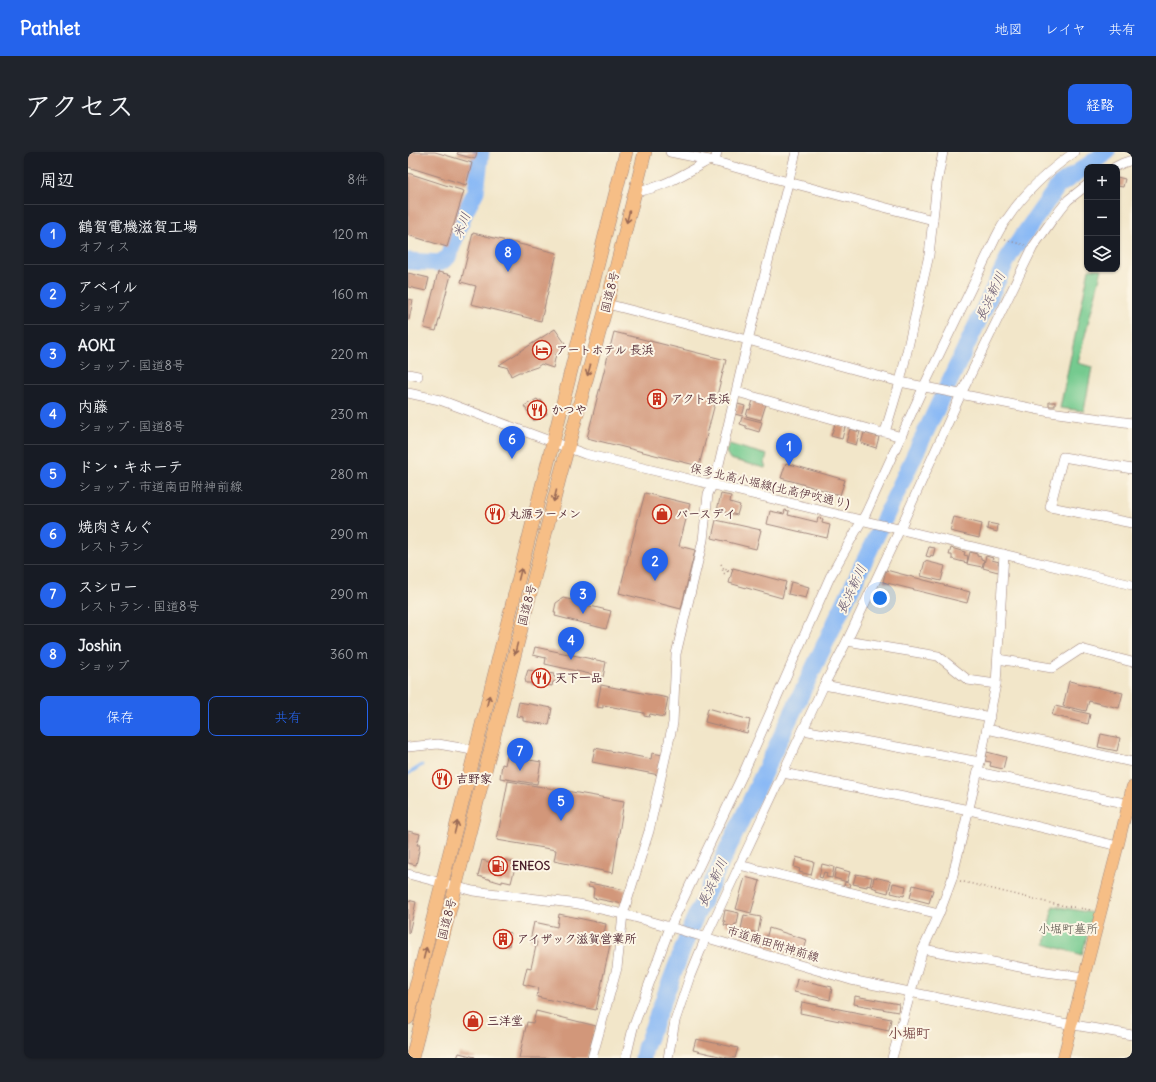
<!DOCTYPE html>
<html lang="ja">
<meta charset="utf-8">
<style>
:root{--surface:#171b24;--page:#20242c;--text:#f1f3f6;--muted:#9ea1a6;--line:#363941;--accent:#2563eb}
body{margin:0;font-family:Delius,"Klee One",sans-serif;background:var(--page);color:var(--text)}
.controls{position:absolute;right:12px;top:12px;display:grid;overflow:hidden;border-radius:8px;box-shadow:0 1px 3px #0004}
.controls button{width:36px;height:36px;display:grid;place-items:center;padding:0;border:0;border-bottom:1px solid var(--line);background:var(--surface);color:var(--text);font:20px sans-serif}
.you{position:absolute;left:472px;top:446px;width:14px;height:14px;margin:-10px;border:3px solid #fff;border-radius:50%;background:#1a73e8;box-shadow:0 0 0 6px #1a73e833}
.badge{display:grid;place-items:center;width:26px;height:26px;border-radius:50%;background:var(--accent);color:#fff;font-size:13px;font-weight:700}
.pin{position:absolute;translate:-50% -33px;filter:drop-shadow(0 1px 2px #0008)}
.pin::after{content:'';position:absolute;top:21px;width:14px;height:12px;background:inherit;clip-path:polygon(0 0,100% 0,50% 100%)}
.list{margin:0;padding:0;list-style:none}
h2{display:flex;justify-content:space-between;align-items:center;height:52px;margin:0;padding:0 16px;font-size:17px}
h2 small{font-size:13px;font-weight:400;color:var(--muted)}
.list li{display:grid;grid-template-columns:26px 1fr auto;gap:12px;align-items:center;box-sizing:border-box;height:60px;padding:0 16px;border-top:1px solid var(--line)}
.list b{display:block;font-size:15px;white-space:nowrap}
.list p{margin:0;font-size:13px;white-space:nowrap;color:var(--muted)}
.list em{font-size:13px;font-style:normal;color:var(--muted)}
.actions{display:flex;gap:8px;padding:12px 16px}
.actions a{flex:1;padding:9px 0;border:1px solid var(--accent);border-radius:8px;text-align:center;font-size:14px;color:var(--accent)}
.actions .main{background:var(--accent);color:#fff}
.icon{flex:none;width:22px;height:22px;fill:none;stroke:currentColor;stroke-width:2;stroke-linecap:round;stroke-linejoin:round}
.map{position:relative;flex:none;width:724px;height:906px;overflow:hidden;border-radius:8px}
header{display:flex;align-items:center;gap:24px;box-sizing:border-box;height:56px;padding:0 20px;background:var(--accent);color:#fff}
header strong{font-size:19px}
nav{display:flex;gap:22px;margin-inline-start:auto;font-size:14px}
.intro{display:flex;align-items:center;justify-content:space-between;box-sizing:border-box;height:96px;padding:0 24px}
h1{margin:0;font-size:28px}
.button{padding:10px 18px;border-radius:8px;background:var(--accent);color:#fff;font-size:14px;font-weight:700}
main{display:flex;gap:24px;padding:0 24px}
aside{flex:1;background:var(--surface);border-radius:8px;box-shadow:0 1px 3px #0004}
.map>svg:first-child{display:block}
.green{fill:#74ca8f;stroke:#5f745d}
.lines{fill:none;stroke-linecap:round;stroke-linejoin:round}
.stream{stroke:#8ab9f5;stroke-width:3}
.river{stroke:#8ab9f5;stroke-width:17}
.building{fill:#d2977a}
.minor-casing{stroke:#9e827a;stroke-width:10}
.major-casing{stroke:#9e827a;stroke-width:12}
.highway-casing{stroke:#9e827a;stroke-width:14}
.path{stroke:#9e827a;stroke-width:1.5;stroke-dasharray:1 3;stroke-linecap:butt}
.minor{stroke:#fff;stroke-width:9}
.major{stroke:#f6be86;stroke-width:11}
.highway{stroke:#f6be86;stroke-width:13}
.oneway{stroke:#976754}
.labels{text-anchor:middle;stroke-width:4;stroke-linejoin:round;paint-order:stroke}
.street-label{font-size:12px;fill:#4a1f2b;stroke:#fcf5e5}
.poi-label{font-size:12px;font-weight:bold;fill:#4a1f2b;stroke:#fcf5e5;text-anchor:start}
.park-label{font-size:12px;fill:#575249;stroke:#fcf5e5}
.water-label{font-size:13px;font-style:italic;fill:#5d4d68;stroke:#fcf5e5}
.quarter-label{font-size:14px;font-weight:bold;fill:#7a4947;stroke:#fcf5e5}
</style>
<header>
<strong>Pathlet</strong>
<nav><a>地図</a><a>レイヤ</a><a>共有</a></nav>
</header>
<div class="intro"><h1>アクセス</h1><a class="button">経路</a></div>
<main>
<aside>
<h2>周辺<small>8件</small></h2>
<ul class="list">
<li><span class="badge">1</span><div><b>鶴賀電機滋賀工場</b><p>オフィス</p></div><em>120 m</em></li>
<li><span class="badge">2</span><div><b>アベイル</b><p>ショップ</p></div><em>160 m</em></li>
<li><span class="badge">3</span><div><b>AOKI</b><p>ショップ · 国道8号</p></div><em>220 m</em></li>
<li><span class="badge">4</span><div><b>内藤</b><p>ショップ · 国道8号</p></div><em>230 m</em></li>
<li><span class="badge">5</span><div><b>ドン・キホーテ</b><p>ショップ · 市道南田附神前線</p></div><em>280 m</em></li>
<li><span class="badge">6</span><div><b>焼肉きんぐ</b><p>レストラン</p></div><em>290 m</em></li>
<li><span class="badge">7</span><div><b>スシロー</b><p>レストラン · 国道8号</p></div><em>290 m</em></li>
<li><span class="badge">8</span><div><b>Joshin</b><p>ショップ</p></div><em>360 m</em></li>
</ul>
<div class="actions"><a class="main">保存</a><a>共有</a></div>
</aside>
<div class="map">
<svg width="724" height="906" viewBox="0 0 724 906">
<rect width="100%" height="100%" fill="#fcf5e5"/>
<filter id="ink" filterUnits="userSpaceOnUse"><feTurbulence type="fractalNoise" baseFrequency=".025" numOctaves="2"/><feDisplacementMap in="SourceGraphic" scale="8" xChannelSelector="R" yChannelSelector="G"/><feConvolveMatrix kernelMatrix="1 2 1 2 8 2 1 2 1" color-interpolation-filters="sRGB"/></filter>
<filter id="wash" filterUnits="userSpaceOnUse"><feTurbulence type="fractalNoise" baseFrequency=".012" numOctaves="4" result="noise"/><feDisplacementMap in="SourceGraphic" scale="16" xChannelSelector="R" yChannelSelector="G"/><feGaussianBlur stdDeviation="0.9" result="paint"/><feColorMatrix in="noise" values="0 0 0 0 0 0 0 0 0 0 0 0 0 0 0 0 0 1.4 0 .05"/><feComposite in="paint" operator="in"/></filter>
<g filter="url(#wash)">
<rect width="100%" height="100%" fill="#f2e6c9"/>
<g class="green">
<polygon points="681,117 694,117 670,211 684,215 676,259 652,256"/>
<polygon points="321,292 359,303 356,313 358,314 357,316 322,307 318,300"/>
<polygon points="645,754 685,761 674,803 637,792"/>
</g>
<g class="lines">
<polyline class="stream" points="0,622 14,613"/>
<g class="river">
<polyline points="0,109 32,111 40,105 56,62 68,39 73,0"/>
<polyline points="235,906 237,896 285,770 602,102 650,34 699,0"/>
</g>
</g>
<g id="blocks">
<g class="building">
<polygon points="0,0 27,0 64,11 58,33 0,15"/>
<polygon points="50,0 69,0 67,7 49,2"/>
<polygon points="0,21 56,39 39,95 0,83"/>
<polygon points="709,25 717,27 715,35 709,34"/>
<polygon points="65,81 149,101 133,169 63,152 68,134 53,130"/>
<polygon points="30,120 43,123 28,179 16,176"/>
<polygon points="0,121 21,126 18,139 0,135"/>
<polygon points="0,147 5,148 1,168 0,168"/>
<polygon points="147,177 159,194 148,202 145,216 133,212 129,215 114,220 111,220 103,224 100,216 91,213"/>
<polygon points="206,180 318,208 291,314 179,286"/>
<polygon points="129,247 131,249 133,248 137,255 139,262 126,269 116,254"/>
<polygon points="345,248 358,252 353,268 338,264 340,257 342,258"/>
<rect x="641" y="250" width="6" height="4"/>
<polygon points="330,252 337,254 334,264 327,262"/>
<polygon points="334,265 354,270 351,280 338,276 338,274 332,272"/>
<polygon points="427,272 437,275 434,287 423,284"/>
<polygon points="442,277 452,280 448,293 438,290"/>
<polygon points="456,281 471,285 468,296 453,291"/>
<polygon points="378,311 437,328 432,343 373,326"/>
<polygon points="237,341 282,352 271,394 287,398 273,457 211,441"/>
<polygon points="313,342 323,344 322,350 332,353 329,363 309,358"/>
<polygon points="377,358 381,359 380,363 409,370 410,366 415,367 414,371 422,373 419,386 359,372 362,359 376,362"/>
<polygon points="546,365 574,372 571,386 542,379"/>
<polygon points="308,368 353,378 348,397 304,386"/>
<polygon points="580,371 590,373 589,380 579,377"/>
<polygon points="521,395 527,396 525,404 523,403 522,405 518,404"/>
<polygon points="543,396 557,400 556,403 560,404 559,411 544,407 544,403 541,403"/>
<polygon points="562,400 569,402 569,404 573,405 573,407 576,408 574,415 559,412"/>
<polygon points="578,404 585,406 584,408 591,410 590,412 592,412 590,420 575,416"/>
<polygon points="517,409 537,414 533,429 513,424"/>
<polygon points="325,416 378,430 374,446 321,431"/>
<polygon points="478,418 562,440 559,451 475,430"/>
<polygon points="383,430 401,435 398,446 380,442"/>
<polygon points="155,446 164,448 165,450 203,459 198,477 147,464 148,460 146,460 148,451"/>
<polygon points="127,495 198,510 195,525 137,512 138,506 125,503"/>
<polygon points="120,518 146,522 146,525 150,525 149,530 145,530 144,534 130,531 129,534 123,533 123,531 118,531 117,527"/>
<polygon points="661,529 715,541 711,556 681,549 678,559 655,554"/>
<polygon points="193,533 260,546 256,565 242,562 241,565 236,564 236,561 195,553 195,556 189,555"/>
<polygon points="111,550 144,556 141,573 115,569 115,565 108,564"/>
<polygon points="647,554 682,562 680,572 644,563"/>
<polygon points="300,556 342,568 339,581 297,570"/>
<polygon points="693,582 712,586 709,599 690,595"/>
<polygon points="187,596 243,607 244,601 255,603 251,623 184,610"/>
<polygon points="579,600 598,605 595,617 582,614 583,610 577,609"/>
<polygon points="99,604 133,610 129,632 92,626 94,612 97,613"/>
<polygon points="100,629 216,649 205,721 146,709 148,698 89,688"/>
<polygon points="0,679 12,682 9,693 12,693 8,713 0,711"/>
<polygon points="388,705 406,710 403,723 391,720 392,717 386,715"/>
<polygon points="74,708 95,714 97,708 108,711 103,731 94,729 94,731 70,724"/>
<polygon points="414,712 426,715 424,726 418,725 419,721 416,720 414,726 411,725"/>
<polygon points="428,716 442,720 439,730 426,726"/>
<polygon points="448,722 464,725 462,734 459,733 459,735 445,732"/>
<polygon points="337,725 352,729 343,761 328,757"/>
<polygon points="466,725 483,729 480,741 469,738 469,737 464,735"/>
<polygon points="437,730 443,732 442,735 436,734"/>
<polygon points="181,731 218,738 215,752 185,746 186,736 180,735"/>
<polygon points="485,731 498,734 496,744 483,741"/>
<polygon points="505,733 525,738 521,751 502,746"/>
<polygon points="0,748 8,750 1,781 0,781"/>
<polygon points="317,758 331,761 329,772 327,772 326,775 316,773 317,769 315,769"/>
<polygon points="151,762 198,772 195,786 203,788 188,858 129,845 131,836 115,832 119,815 123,816 129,790 122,789 126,770 149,775"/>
<polygon points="336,763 341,764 342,763 353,765 350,781 333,777"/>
<polygon points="361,776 399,788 394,805 356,794"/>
<polygon points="335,778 342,780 341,786 333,784"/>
<polygon points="89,779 103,781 101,794 87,792"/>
<polygon points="389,827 424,835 422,848 386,840"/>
<polygon points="447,844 491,852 490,860 446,852"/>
<polygon points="394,850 483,867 481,879 392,861"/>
<polygon points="128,859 188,874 179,906 111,906 119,870 125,871"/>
<polygon points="288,887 330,896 327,906 320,906 285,898"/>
<polygon points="51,901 67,905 67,906 49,906"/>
</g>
</g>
</g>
<g filter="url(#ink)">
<use href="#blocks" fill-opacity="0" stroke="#9e827a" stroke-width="1"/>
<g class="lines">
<g class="minor-casing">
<g id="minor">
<polyline points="262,0 301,8"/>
<polyline points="307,10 309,0"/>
<polyline points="707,15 715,11 724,8"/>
<path d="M226 40C253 37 278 21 301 8L380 30 525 68"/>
<polyline points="199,152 340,188 492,230 642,260 724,271"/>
<polyline points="0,222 10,224"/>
<polyline points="329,240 471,280 477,280"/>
<polyline points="0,241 32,248 177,302 724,433"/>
<polyline points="493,285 477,280 492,230 521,103 529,31 535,0"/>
<polyline points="724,317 655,305 642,355 724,371"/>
<polyline points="439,489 530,504 560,528 588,532"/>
<polyline points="590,507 644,516 673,497 724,510"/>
<polyline points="416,533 582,565"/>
<polyline points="579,577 724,610"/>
<polyline points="395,578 572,610"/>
<polyline points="0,595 30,592 59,597 67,600"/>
<polyline points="570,620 721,652"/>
<polyline points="375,621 561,658 710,694"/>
<polyline points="331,713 531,762"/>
<polyline points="0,722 65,739 171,752 215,762 262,775 443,828 649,870 724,883"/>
<polyline points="515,797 638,820 676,825"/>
<polyline points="184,906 209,816 215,762 241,679 265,571 268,502 295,388 300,342 308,325 340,188 388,0"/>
<path d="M218 906 225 876 262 775 335 622 422 425 458 361 516 234 588 85C591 79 594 73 599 67 617 40 641 18 667 0"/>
<polyline points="260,906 267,869 282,824 298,785 416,533 439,489 492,377 553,242 625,95 644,68 660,48 679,33"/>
<polyline points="484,906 515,797 531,762 544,727 572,610 588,532 596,402"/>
</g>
</g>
<g class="major-casing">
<polyline id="major" points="655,906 710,694 724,635"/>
</g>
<g class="highway-casing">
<g id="highway">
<polyline points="0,866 218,0"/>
<polyline points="4,906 152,324 199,152 237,0"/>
</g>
</g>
<g class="path">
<polyline points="597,88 617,93"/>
<polyline points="313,412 316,417"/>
<circle cx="317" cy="419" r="2.5"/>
<polyline points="320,418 324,417 324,415"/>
<polyline points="552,729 646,752 683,758"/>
</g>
<use href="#minor" class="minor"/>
<use href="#major" class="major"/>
<use href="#highway" class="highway"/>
</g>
<defs><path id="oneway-shaft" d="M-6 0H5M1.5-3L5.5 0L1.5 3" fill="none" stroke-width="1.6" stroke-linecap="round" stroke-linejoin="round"/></defs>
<g class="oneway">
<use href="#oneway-shaft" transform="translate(220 65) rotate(104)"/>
<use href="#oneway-shaft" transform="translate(181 218) rotate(106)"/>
<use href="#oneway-shaft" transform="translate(147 344) rotate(104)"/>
<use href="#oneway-shaft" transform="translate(112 422) rotate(-76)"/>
<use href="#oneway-shaft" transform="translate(108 497) rotate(104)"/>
<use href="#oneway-shaft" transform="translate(80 549) rotate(-76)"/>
<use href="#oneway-shaft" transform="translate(48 675) rotate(-76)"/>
<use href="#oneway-shaft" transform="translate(17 801) rotate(-76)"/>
</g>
</g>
<defs>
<g id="hotel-ring" transform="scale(1)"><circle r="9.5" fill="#fcf5e5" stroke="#c8321e" stroke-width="1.5"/><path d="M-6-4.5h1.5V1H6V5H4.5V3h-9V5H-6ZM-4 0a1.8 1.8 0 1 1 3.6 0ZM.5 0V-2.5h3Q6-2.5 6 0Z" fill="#c8321e"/></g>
<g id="building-ring" transform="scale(1)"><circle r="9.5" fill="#fcf5e5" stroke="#c8321e" stroke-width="1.5"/><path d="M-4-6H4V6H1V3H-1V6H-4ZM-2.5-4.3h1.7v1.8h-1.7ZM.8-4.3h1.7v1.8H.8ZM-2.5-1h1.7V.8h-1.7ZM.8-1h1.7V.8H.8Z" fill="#c8321e"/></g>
<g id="restaurant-ring" transform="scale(1)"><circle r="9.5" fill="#fcf5e5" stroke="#c8321e" stroke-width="1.5"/><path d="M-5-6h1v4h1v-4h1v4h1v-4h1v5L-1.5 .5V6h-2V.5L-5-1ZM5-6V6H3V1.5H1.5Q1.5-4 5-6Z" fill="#c8321e"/></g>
<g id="shop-ring" transform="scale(1)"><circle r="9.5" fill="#fcf5e5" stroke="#c8321e" stroke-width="1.5"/><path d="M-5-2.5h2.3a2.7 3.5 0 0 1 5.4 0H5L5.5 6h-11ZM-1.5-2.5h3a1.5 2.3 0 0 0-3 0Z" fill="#c8321e"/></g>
<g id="fuel-ring" transform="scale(1)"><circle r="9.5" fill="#fcf5e5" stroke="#c8321e" stroke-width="1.5"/><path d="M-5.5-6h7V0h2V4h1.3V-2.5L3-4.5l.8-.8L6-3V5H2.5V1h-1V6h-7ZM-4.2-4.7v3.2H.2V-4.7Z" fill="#c8321e"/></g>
</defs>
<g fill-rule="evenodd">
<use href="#hotel-ring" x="134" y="198"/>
<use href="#building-ring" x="249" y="247"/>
<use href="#restaurant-ring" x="129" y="258"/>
<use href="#restaurant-ring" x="87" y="362"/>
<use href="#shop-ring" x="254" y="362"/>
<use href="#restaurant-ring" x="133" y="526"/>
<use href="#restaurant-ring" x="34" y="627"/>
<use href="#fuel-ring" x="90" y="714"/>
<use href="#building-ring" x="95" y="787"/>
<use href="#shop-ring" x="65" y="869"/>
</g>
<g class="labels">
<g class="street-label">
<text transform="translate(202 140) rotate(-76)" y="4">国道8号</text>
<text transform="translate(362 334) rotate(13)" y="4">保多北高小堀線(北高伊吹通り)</text>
<text transform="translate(119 453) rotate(-76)" y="4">国道8号</text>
<text transform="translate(39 767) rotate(-76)" y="4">国道8号</text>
<text transform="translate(365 792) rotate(17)" y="4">市道南田附神前線</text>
</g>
<g class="poi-label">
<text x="148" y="202">アートホテル 長浜</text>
<text x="263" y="251">アクト長浜</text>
<text x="143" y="262">かつや</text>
<text x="101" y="366">丸源ラーメン</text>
<text x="268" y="366">バースデイ</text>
<text x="147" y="530">天下一品</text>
<text x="48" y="631">吉野家</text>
<text x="104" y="718">ENEOS</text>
<text x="109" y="791">アイザック滋賀営業所</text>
<text x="79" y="873">三洋堂</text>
</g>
<g class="park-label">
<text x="660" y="781">小堀町墓所</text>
</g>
<g class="water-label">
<text transform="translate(53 73) rotate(-68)" y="5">米川</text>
<text transform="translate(582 144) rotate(-65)" y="5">長浜新川</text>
<text transform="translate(443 437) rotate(-65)" y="5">長浜新川</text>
<text transform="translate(304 730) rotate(-65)" y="5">長浜新川</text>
</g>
<g class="quarter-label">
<text x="501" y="886">小堀町</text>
</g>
</g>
</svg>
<div class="controls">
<button>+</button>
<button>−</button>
<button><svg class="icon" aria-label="layers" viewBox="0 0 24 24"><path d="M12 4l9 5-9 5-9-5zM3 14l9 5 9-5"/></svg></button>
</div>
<div class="you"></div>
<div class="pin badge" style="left:381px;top:314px">1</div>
<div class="pin badge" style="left:247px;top:429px">2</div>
<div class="pin badge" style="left:175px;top:462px">3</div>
<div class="pin badge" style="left:163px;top:508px">4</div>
<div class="pin badge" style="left:153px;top:669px">5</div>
<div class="pin badge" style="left:104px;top:307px">6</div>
<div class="pin badge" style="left:112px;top:619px">7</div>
<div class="pin badge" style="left:100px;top:120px">8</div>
</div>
</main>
